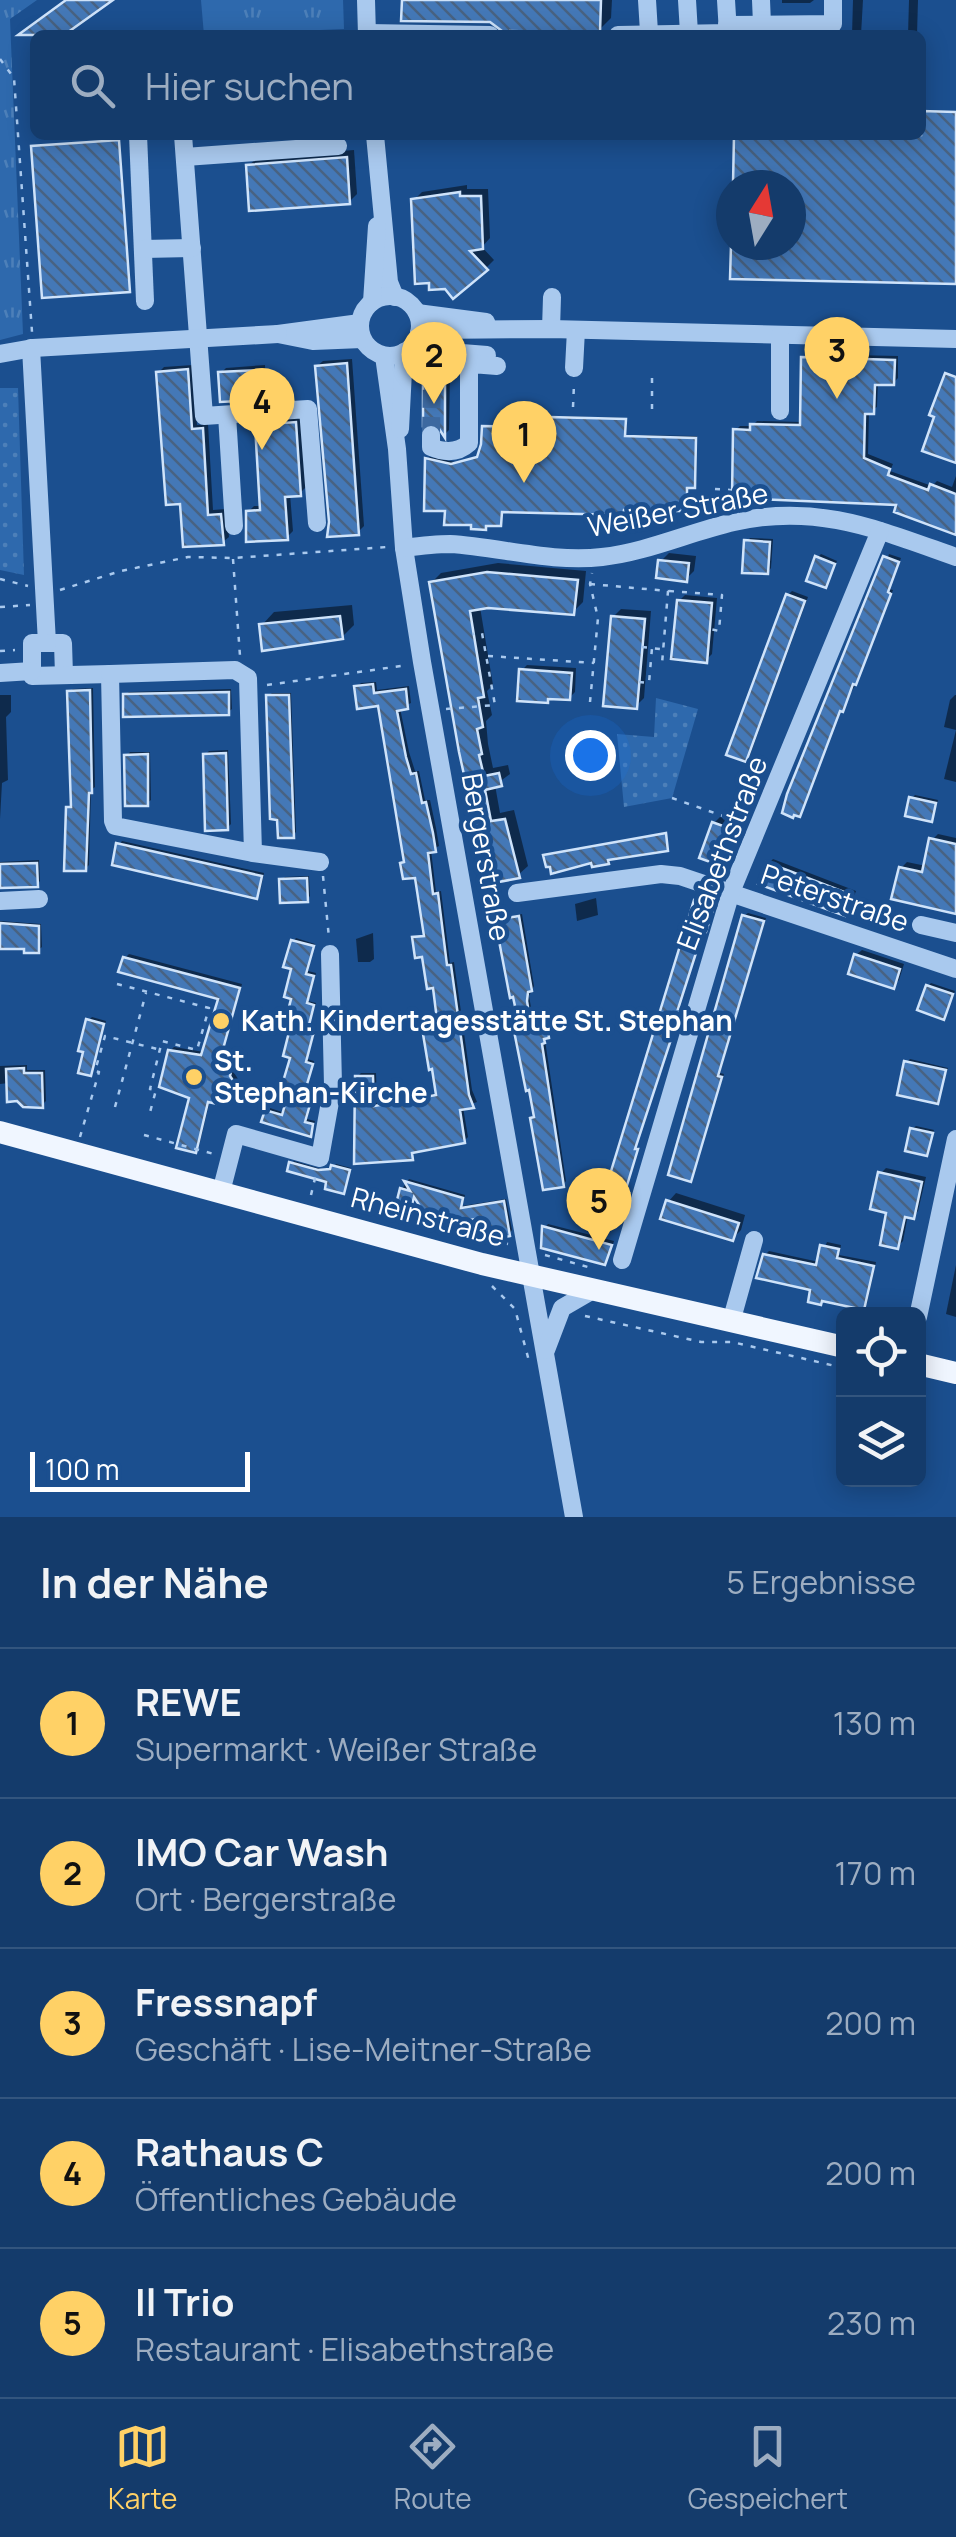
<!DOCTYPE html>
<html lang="de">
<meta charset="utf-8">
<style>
:root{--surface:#143b6b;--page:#214673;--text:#f1f3f6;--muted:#9dadc1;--line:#33557e;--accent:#ffd166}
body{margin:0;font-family:Manrope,sans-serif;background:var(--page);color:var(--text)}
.controls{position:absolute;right:30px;bottom:30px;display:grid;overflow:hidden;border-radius:15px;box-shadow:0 5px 25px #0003}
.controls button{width:90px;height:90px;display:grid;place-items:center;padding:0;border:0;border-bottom:2px solid var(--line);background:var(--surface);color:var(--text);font:50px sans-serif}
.compass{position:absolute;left:716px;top:170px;width:90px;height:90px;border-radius:50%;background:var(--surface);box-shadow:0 5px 25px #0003;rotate:11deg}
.scale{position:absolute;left:30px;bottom:25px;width:220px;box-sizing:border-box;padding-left:10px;border:5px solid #fff;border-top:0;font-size:28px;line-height:35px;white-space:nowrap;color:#fff;-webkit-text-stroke:8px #1b4f8f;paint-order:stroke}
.you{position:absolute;left:590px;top:755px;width:35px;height:35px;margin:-25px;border:8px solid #fff;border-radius:50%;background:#1a73e8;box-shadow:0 0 0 15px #1a73e833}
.badge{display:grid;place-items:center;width:65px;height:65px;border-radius:50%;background:var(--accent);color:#111;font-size:32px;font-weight:700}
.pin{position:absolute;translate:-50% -82px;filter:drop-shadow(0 2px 5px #0008)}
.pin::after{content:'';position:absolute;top:52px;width:35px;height:30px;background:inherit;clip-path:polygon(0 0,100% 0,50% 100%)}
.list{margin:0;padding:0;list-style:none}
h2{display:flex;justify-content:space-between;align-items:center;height:130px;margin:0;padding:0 40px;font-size:42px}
h2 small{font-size:32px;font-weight:400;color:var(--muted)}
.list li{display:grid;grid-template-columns:65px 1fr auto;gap:30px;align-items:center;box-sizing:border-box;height:150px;padding:0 40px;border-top:2px solid var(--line)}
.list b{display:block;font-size:38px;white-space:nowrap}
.list p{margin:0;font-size:32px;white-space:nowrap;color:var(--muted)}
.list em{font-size:32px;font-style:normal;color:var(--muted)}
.icon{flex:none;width:55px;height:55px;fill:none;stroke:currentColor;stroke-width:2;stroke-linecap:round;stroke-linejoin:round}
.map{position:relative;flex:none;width:956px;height:1517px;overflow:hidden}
.search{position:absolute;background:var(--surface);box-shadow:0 5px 25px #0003;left:30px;right:30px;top:30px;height:110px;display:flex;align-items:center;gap:25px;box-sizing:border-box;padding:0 35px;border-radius:15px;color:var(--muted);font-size:38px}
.sheet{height:880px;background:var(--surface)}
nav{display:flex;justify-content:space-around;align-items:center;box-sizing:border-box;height:140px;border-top:2px solid var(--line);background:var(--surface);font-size:28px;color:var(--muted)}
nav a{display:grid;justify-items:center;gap:5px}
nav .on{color:var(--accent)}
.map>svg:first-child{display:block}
.grass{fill:url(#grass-tufts)}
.park{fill:url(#park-dots)}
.shadow{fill:#0007}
.building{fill:url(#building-back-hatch);stroke:#cfe3fa;stroke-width:2.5}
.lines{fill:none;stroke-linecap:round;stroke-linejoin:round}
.minor-tunnel{stroke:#3d69a0;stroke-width:18;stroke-dasharray:18 9;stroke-linecap:butt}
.path{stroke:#a9c9ee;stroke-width:2.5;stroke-dasharray:5 8;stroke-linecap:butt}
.minor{stroke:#a9c9ee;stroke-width:18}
.major{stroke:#f0f6ff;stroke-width:22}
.poi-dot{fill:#ffd166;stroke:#1b4f8f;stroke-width:4}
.labels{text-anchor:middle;stroke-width:9;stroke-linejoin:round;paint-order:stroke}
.street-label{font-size:28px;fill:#fff;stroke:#1b4f8f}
.poi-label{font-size:28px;font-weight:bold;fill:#fff;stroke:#1b4f8f;text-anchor:start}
</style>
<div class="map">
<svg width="956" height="1517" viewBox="0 0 956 1517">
<defs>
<pattern id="grass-tufts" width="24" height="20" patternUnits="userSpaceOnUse" patternTransform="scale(2.5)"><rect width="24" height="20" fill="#2e69ad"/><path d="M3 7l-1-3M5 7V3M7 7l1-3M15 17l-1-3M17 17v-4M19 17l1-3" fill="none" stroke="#4d80b9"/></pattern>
<pattern id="park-dots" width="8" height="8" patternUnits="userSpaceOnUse" patternTransform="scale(2.5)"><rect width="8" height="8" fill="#2e69ad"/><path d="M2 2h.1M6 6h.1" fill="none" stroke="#4d80b9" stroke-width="1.8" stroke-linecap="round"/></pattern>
<pattern id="building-back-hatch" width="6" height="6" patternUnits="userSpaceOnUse" patternTransform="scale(2.5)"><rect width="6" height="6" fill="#4478b7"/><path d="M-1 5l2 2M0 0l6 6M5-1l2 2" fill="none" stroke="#486282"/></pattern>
</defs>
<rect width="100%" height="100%" fill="#1b4f8f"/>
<g class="grass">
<polygon points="0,0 37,0 10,19 23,334 0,340"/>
<polygon points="201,0 343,0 344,29 204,35"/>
</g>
<g class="park">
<polygon points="0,388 18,388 24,575 0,570"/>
<polygon points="656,698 698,709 672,798 624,807 617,734 654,737"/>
</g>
<g class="shadow">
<polygon points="405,0 612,0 611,18 599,30 491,20"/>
<polygon points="782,0 814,0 810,3 782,3"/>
<polygon points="853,0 863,0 861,35 852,35"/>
<polygon points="909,0 918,0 917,35 908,35"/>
<polygon points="250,135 296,135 250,137"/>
<polygon points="354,150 357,194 349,202 248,166 257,158"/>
<polygon points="467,185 467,189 488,189 490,238 482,247 494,260 486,268 414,200 422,192"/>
<polygon points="808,354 898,356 898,378 893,383 878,382 877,407 869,412 868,454 893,464 890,471 932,486 937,481 952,487 956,476 956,533 900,503 736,430 740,426 752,426 757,421 802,422 804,358"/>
<polygon points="352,359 364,526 358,532 317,366 323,361"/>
<polygon points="193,365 197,425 208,424 213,510 226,509 229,537 223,542 182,501 159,372 164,367"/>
<polygon points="265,365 266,391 261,397 221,373 226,368"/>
<polygon points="450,372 449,430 445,434 438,421 425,423 426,382 431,376 442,380"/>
<polygon points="553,416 627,418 626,435 697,436 696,483 688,485 688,507 672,509 669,516 644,508 625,507 622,513 503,510 500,524 474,523 447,509 428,459 430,457 455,462 480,456 486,425 551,426"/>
<polygon points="301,418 306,487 300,493 290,494 293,531 287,537 248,512 254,506 262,506 257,426 263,420"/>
<polygon points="750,538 773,539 771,568 768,572 747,542"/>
<polygon points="669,553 696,556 694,571 686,579 661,561"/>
<polygon points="821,554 837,561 825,585 817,558"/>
<polygon points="889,554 901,558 889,589 893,590 859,679 841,709 799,814"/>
<polygon points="498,563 586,571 583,602 573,612 480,607 493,685 487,691 492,715 486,721 488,744 493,768 508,765 510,774 495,785 500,813 514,810 528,866 518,875 489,881 431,583 441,573"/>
<polygon points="792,591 808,597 750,755 746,759 788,595"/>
<polygon points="685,595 717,598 712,654 706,660 679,601"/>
<polygon points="352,605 354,625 342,637 262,625 274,612"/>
<polygon points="621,609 651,611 644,698 636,706 613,617"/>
<polygon points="527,665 576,668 575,692 569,698 551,696 547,701 521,671"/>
<polygon points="376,682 377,690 409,686 411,703 400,708 409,752 415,771 419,771 425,800 430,800 436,828 439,846 431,850 436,892 441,891 450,963 454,962 472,1090 477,1102 463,1107 468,1137 464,1141 415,1150 411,1158 357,1161 357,1077 361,1073 376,1073 377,1104 439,1093 424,1023 440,1017 435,985 415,938 427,933 417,875 406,861 380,703 357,687 361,683"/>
<polygon points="93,688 95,787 91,790 89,865 85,869 69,808 73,804 70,692 73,689"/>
<polygon points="231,689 232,709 228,712 125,695 129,692"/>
<polygon points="272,693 291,693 296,832 293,835 268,696"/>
<polygon points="0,695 11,695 11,712 6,717 8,780 2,783 0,819"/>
<polygon points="955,695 956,695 956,730 944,727 950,700"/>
<polygon points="956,730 956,782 944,779"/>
<polygon points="228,750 231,824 227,828 206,754 209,751"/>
<polygon points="130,752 150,752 151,800 147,803 127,756"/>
<polygon points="915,795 938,800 932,820 912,798"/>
<polygon points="720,817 742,825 730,859 724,864 714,823"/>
<polygon points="667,832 667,849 607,861 546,856"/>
<polygon points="938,834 956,838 956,911 901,868 907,862 926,866 932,840"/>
<polygon points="122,841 264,873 260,892 256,896 119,845"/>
<polygon points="773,859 856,891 849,909 845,913 768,864"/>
<polygon points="39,860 40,881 37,884 0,886 0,862"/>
<polygon points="309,876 310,896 307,899 282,880 285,877"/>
<polygon points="596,898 598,915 577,921 575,904"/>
<polygon points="699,899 714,904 707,927 703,928 679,1007 682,1007 635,1147 639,1148 626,1190 629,1191 625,1205 608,1203"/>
<polygon points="748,913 766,918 720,1073 724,1074 690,1179 744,916"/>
<polygon points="522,914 534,986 529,996 534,1024 550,1021 552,1032 545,1040 566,1181 563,1185 536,1116 515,1022 520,1017 498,920"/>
<polygon points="0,921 41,924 42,947 38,950 27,946 0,946"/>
<polygon points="373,933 374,959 370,962 358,962 356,939"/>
<polygon points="296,938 315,944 308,971 316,973 308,1001 316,1003 308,1030 315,1032 307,1059 314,1061 307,1089 315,1091 307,1119 315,1121 310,1134 267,1111 270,1108 285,1113 293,1085 293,942"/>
<polygon points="862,950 904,964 899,980 893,986 856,955"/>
<polygon points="129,954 242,984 222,1057 235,1060 233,1071 238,1079 228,1088 221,1103 210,1100 199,1146 195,1150 192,1096 170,1051 174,1047 204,1052 221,997 125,958"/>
<polygon points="931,983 955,991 944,1017 928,986"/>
<polygon points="92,1017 106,1021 90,1074 88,1021"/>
<polygon points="910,1059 948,1068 937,1101 907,1062"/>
<polygon points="27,1065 27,1070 45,1070 46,1101 42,1105 9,1083 0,1084 0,1066"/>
<polygon points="916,1126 934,1130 927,1153 912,1129"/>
<polygon points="294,1161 321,1169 333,1168 336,1164 351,1168 345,1189 343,1191 292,1164"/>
<polygon points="886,1168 926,1177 918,1211 913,1216 908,1215 903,1241 898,1246 881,1173"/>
<polygon points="409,1179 465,1195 462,1206 506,1199 512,1230 509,1234 478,1217 430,1216 416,1195 409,1209 402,1189"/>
<polygon points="676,1193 745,1215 741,1230 733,1238 668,1202"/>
<polygon points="548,1224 614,1241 608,1259 604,1262 545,1228"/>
<polygon points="827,1242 841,1245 839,1255 876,1262 867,1303 863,1307 765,1255 769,1251 819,1262"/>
<polygon points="956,1265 956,1317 946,1314"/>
</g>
<g class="building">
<polygon points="66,0 113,0 64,35 18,35"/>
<polygon points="402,0 601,0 600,33 502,31 490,22 401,21"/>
<polygon points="921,111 956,112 956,284 730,279 731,245 791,245 791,185 733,185 734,135 921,135"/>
<polygon points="119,140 130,292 42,298 31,146"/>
<polygon points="347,157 350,204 249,211 246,165"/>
<polygon points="460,192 460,196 481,196 483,249 470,251 488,270 453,299 445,289 429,290 429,283 415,284 411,199"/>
<polygon points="801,357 895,360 894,385 875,385 874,414 865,414 864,458 890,469 888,475 928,490 930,484 956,494 956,535 894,512 896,505 732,498 733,429 750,430 750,424 800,425"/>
<polygon points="347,363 359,535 327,537 329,522 315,366"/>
<polygon points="188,369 192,429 203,428 208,515 221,514 224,545 183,547 180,504 166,505 156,372"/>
<polygon points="260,370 262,400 220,402 218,372"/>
<polygon points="445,373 445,438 436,424 423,426 423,381 435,384"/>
<polygon points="945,373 956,377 956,463 922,451 934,417 929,415"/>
<polygon points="549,417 626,419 625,436 696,438 695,488 687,488 687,511 670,511 670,518 647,525 643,510 624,510 623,515 502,512 501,526 486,526 486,530 471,529 471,525 444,525 445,511 424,511 425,458 451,464 477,457 481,444 482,426 549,427"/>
<polygon points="296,422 301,496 285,497 288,540 246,542 246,511 260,510 255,425"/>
<polygon points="744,540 770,542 768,574 742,573"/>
<polygon points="815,556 835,564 826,588 806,581"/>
<polygon points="883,556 899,562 888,592 891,594 856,685 853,684 843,712 840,711 800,817 794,815 793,818 782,813 787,794"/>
<polygon points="658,560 689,563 687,582 656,578"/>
<polygon points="487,572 578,580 574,615 488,608 470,611 484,697 478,698 483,727 477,729 482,754 479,755 484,776 499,773 502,786 485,790 491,821 505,819 520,878 488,884 459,752 429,582"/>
<polygon points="786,594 805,601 746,762 726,755"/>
<polygon points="677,600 712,603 707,663 671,659"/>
<polygon points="340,616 343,639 262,651 259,624"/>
<polygon points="611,616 645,619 637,709 603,706"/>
<polygon points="519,669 572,673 570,700 548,699 548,703 517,701"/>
<polygon points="373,684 374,693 406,689 408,709 397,711 406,757 411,774 416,773 422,803 426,802 433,833 436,852 428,853 433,894 438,893 447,965 451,965 469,1095 474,1108 460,1110 465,1143 412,1153 413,1160 354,1164 355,1076 373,1076 374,1106 436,1095 432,1069 429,1070 421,1022 437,1020 433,988 427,989 422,957 415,958 412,937 424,936 415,878 403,879 400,863 404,862 378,706 357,709 354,686"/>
<polygon points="90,690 92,793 89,793 86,871 64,871 66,807 71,807 67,691"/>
<polygon points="229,692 229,715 123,717 123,694"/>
<polygon points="266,695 289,695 294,838 278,838 277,820 270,819"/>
<polygon points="226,753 228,830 205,831 203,754"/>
<polygon points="148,754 148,806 125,806 124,755"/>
<polygon points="909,797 936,803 932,822 905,816"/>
<polygon points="712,822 737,831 724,867 699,858"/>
<polygon points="666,833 668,851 608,860 609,864 592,867 591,863 551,874 550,867 546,867 543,855"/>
<polygon points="929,838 956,844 956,914 891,899 899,867 922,872"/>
<polygon points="116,843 262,876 257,899 112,865"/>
<polygon points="766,862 852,895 845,916 758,884"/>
<polygon points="37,863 38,887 0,888 0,864"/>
<polygon points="307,878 308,902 280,903 279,879"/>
<polygon points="694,900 714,906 706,932 703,931 678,1009 681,1009 635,1149 638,1149 625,1192 629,1193 624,1210 605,1205 608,1196 604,1194"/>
<polygon points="742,915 764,921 718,1076 722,1077 691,1182 668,1175"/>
<polygon points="519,916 532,991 528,992 527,1001 531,1026 547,1023 549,1038 544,1039 545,1043 542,1044 564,1187 543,1190 530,1118 534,1117 529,1090 526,1091 512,1021 518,1020 513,997 510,998 495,920"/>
<polygon points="0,923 39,926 39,953 24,953 24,949 0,949"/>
<polygon points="291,940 314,946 306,974 314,976 307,1003 314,1005 307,1033 313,1035 306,1062 313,1064 305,1091 313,1094 305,1122 313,1124 311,1137 261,1122 265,1110 282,1115 290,1087 282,1085 290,1058 283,1056 290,1028 284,1026 291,999 284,997 291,969 283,967"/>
<polygon points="854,954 900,969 894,989 848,974"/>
<polygon points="123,957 240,988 220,1060 233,1063 230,1076 236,1085 225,1094 222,1105 208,1102 196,1153 176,1148 189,1098 159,1087 168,1050 201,1055 218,999 118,972"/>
<polygon points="926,985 953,994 944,1020 917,1010"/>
<polygon points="86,1019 104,1024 91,1076 78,1073 83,1052 78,1051"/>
<polygon points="904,1061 946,1070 938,1104 897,1095"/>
<polygon points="24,1068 24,1073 42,1073 43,1108 23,1107 17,1101 7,1102 6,1069"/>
<polygon points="910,1128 933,1133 927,1156 905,1151"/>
<polygon points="289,1162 318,1170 330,1169 331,1165 350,1170 344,1194 325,1189 326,1182 287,1171"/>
<polygon points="878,1172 922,1182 914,1219 905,1217 898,1249 880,1245 886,1213 870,1209"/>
<polygon points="404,1181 463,1198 461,1208 504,1201 510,1236 501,1238 494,1232 485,1233 476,1219 454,1223 433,1216 428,1219 414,1197 410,1212 395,1208 400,1188 410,1191"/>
<polygon points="666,1200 739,1223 733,1241 660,1219"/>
<polygon points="542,1226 612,1245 605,1265 541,1248"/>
<polygon points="820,1245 839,1249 837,1258 874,1266 864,1310 822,1301 821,1305 808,1302 810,1290 756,1278 763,1254 816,1265"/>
</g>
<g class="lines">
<polyline class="minor-tunnel" points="431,435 432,372"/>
<g class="path">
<polyline points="0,59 14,78 32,332"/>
<polyline points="573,407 574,384"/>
<polyline points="652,409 652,370"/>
<polyline points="715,489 730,490 730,501 733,501 733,505"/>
<polyline points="233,559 240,656"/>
<polyline points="0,579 28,586"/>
<polyline points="590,584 668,591 662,664"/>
<polyline points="60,590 121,571 188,557 233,558 387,547"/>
<polyline points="669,591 722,595 719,631 710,629"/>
<polyline points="0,607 30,605"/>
<polyline points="642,647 660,649"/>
<polyline points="0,651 15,650"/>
<polyline points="488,656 594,663"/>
<polyline points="639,682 649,683 652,648"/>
<polyline points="267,685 408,665"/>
<polyline points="590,702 598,618 590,584 592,573"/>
<polyline points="446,709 495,705 482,633 473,634"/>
<polyline points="672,798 743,823"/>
<polyline points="323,876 329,938"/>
<polyline points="483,898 500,896"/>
<polyline points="117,984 209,1008 197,1050 162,1041 150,1089 156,1090 149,1116"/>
<polyline points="115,1107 146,993"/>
<polyline points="144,1135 214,1154"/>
<polyline points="80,1137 99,1072 95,1071 105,1036 157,1049"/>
<polyline points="311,1195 316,1174"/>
<polyline points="487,1244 488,1238 508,1244"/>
<polyline points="545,1255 595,1269"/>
<polyline points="492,1286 515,1309 529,1361"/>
<polyline points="585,1316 701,1342 732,1342 844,1368"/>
</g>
<g class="minor">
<polyline points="366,0 367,35"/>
<polyline points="647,0 649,32"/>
<polyline points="687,0 689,33"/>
<polyline points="761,0 762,24"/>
<polyline points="727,25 833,24 833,0"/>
<polyline points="367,33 490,35"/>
<polyline points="618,35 728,33 726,0"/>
<polyline points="138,135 145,301"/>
<polyline points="183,135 204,416 308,409 317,523"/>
<polyline points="375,135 389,282 395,297"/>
<polyline points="185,157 338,146"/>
<polyline points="143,249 192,248"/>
<circle cx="390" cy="326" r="30"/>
<polyline points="372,302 377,226"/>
<polyline points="417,313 486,322"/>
<polyline points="360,323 278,334 313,341 362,339"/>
<polyline points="551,329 552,297"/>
<polyline points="419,333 432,330 551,329 956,339"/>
<polyline points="780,335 780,411"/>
<polyline points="31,348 47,643 63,643 64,675"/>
<polyline points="0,354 33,348 278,334"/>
<polyline points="384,356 397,449 404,548 422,662 574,1517"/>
<polyline points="574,368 576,330"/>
<polyline points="432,372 439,355 449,352 487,355"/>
<polyline points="227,415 234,526"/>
<polyline points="400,429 404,352"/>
<path d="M431 435V447C445 453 458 453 469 443V367L472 364 497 366"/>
<path d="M404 548C419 546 435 544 450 544 500 547 552 563 602 557 647 552 690 532 734 522 818 503 879 530 956 557"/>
<polyline points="47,643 32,643 32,676 110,674 113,821 115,826 253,853 320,862"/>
<polyline points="0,673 32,671"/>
<polyline points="110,674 235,670 248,678 253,853"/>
<polyline points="517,893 661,874 680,876 956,969"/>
<polyline points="0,901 39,899"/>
<polyline points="921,925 956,933"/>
<polyline points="221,1192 236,1134 320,1158 333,1085 330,954"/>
<polyline points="622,1260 731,892 880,531"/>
<polyline points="918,1317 956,1139"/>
<polyline points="731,1322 754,1240"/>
<polyline points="546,1350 562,1308 593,1290"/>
</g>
<g class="major">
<polyline points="0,1132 482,1264 844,1347"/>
<polyline points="918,1364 956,1373"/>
</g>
</g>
<g class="poi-dot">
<circle cx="221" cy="1021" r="10"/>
<circle cx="194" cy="1077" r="10"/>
</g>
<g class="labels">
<g class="street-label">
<text transform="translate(678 510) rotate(-11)" y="10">Weißer Straße</text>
<text transform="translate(722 853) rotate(-69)" y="10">Elisabethstraße</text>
<text transform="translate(486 857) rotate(80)" y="10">Bergerstraße</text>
<text transform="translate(835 898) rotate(19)" y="10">Peterstraße</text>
<text transform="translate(428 1217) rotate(15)" y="10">Rheinstraße</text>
</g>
<g class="poi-label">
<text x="241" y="1031">Kath. Kindertagesstätte St. Stephan</text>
<text x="214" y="1071">St.<tspan x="214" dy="32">Stephan-Kirche</tspan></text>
</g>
</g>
</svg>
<div class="controls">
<button><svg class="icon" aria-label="locate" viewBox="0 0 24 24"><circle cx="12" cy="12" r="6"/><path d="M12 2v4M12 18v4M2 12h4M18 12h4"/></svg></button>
<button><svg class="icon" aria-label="layers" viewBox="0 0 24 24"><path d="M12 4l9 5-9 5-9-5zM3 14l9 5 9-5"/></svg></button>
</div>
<svg class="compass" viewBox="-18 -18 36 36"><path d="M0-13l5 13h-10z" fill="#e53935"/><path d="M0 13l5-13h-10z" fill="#9dadc1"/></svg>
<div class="scale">100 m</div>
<div class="you"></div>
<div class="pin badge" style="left:524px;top:483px">1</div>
<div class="pin badge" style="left:434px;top:404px">2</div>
<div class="pin badge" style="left:837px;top:399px">3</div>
<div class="pin badge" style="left:262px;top:450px">4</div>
<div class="pin badge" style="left:599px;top:1250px">5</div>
<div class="search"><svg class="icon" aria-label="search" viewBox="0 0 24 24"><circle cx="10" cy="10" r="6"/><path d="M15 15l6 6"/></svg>Hier suchen</div>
</div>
<section class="sheet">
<h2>In der Nähe<small>5 Ergebnisse</small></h2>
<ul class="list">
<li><span class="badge">1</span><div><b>REWE</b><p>Supermarkt · Weißer Straße</p></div><em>130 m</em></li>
<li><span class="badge">2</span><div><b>IMO Car Wash</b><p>Ort · Bergerstraße</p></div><em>170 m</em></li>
<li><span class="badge">3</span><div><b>Fressnapf</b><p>Geschäft · Lise-Meitner-Straße</p></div><em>200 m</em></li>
<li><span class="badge">4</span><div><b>Rathaus C</b><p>Öffentliches Gebäude</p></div><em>200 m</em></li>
<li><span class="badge">5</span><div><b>Il Trio</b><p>Restaurant · Elisabethstraße</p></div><em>230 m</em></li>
</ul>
</section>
<nav>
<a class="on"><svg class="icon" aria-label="map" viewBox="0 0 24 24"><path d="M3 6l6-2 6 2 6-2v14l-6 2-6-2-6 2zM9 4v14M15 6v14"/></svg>Karte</a>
<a><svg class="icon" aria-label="directions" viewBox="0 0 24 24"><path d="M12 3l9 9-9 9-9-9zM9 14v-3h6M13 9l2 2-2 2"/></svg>Route</a>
<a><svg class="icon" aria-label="saved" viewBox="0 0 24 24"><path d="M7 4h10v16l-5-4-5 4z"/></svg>Gespeichert</a>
</nav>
